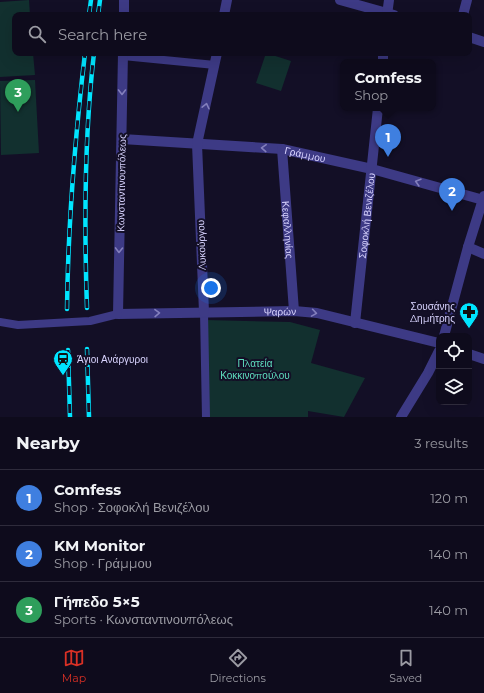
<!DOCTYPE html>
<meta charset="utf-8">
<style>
:root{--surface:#0e0b1c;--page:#1c1929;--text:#f1f3f6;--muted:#9b9ba3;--line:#2e2b3b;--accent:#d93025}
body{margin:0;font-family:Montserrat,sans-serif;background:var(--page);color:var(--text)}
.controls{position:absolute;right:12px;bottom:12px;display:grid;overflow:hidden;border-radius:8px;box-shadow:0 4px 16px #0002}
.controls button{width:36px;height:36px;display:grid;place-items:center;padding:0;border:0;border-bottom:1px solid var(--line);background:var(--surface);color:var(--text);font:20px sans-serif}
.you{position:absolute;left:211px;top:288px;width:14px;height:14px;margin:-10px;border:3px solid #fff;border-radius:50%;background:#1a73e8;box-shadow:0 0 0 6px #1a73e833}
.badge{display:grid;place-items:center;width:26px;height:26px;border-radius:50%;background:var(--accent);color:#fff;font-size:13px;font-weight:700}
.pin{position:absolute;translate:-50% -33px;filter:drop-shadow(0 1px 2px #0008)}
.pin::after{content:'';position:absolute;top:21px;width:14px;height:12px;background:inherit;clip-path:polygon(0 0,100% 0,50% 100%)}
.popup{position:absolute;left:340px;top:59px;width:96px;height:52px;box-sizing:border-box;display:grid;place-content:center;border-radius:8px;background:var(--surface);filter:drop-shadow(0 1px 3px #0005);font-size:13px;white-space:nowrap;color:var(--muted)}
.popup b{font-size:15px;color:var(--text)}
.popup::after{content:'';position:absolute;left:50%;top:100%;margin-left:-8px;border:8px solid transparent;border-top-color:var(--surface)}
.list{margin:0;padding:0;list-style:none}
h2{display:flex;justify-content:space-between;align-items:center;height:52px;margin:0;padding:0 16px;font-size:17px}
h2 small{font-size:13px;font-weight:400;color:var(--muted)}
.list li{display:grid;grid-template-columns:26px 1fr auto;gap:12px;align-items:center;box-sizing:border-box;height:56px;padding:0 16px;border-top:1px solid var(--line)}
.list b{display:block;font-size:15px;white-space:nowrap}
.list p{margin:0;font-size:13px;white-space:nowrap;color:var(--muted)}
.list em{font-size:13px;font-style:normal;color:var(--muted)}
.icon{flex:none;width:22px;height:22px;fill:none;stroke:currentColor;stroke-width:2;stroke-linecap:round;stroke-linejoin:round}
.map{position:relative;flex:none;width:484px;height:417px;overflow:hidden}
.search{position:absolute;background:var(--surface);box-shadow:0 4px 16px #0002;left:12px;right:12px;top:12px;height:44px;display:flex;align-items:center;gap:10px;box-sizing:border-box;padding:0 14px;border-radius:8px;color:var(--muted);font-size:15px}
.sheet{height:220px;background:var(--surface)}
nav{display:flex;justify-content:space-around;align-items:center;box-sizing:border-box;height:56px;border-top:1px solid var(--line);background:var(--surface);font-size:11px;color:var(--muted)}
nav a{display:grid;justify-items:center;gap:2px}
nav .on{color:var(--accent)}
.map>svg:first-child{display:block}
.green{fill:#12302f}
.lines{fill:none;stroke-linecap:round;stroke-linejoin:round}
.pedestrian{stroke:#3d3a85;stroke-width:8}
.minor{stroke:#3d3a85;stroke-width:10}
.tertiary{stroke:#3d3a85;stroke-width:10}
.rail-casing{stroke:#00e5ff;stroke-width:4.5}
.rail{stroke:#130f26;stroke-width:3;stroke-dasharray:9;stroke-linecap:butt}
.pedestrian-bridge{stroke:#3d3a85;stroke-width:8}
.oneway{stroke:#837fbc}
.labels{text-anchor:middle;stroke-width:4;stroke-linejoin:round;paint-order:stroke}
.street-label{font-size:10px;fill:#d9d4ff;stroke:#130f26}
.poi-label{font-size:10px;fill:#d9d4ff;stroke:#130f26;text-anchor:end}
.park-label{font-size:10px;fill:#5fe0c0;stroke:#130f26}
</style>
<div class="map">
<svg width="484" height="417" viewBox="0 0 484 417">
<rect width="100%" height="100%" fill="#130f26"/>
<g class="green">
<polygon points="29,0 30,15 15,15 15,53 33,53 35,75 0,77 0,2"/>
<polygon points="266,53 291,61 281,91 256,83"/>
<polygon points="35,80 39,153 1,155 0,81"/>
<polygon points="205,320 290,322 320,330 311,363 365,378 344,417 308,411 308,417 206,417"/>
</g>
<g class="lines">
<g class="pedestrian">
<polyline points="123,56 215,65"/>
<polyline points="204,312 206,417"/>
</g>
<g class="minor">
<polyline points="340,0 394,15"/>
<polyline points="124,15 124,0"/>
<polyline points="224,15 227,0"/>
<polyline points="387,15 389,0"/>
<polyline points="463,15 467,0"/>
<polyline points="469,37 484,42"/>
<path id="s1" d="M123 53 118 314 294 311 317 313 439 343"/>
<polyline points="383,62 383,53"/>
<path id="s2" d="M122 139 282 149 372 169 483 200"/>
<path id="s3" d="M282 149 294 311"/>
<polyline points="468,247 484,254"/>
<polyline points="204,312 197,144 217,53"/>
<path id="s4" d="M355 323 378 108"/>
<polyline points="469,354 484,359"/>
</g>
<g class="tertiary">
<polyline points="444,336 468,247 484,196"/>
<polyline points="401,417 428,373 439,351"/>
</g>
<g class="rail-casing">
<g id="rail">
<polyline points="89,15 91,0"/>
<polyline points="98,15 100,0"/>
<path d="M87 308C84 223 84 138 94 53"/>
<path d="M67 309C68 223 75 138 85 53"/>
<polyline points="87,349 89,417"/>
<polyline points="68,350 70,417"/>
</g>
</g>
<use href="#rail" class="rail"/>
<polyline class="pedestrian-bridge" points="0,322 18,325 90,321 118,314"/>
</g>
<defs><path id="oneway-chevron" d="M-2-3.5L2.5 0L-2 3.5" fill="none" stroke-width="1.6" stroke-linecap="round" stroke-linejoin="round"/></defs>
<g class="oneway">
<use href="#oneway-chevron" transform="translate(122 92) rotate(90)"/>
<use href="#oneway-chevron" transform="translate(206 106) rotate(-77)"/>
<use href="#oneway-chevron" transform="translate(264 148) rotate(-177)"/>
<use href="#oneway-chevron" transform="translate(418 182) rotate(-164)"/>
<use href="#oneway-chevron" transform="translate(119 250) rotate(91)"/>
<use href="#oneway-chevron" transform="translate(157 313) rotate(-1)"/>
<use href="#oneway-chevron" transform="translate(314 313) rotate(9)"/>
</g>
<defs>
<g id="pharmacy-pin" transform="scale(1)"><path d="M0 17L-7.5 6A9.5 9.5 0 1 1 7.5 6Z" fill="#00e5ff" stroke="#130f26"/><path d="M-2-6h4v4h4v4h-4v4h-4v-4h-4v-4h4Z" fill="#111"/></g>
<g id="station-pin" transform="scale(1)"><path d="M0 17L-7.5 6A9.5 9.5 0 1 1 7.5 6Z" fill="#00e5ff" stroke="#130f26"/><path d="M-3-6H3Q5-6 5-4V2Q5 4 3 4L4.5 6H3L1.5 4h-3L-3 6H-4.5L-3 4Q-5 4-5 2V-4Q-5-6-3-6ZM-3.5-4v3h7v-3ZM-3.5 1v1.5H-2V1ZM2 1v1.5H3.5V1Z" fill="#111"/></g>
</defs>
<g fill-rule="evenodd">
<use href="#pharmacy-pin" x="469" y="312"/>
<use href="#station-pin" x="63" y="359"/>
</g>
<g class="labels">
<g class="street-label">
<text dy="4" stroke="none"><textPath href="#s2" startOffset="184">Γράμμου</textPath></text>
<text transform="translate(121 183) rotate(-89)" y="4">Κωνσταντινουπόλεως</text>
<text dy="4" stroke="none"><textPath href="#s4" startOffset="108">Σοφοκλή Βενιζέλου</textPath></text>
<text dy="4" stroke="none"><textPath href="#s3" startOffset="81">Κεφαλληνίας</textPath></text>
<text transform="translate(201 245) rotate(-92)" y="4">Λυκούργου</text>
<text dy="4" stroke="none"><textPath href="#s1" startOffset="423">Ψαρών</textPath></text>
</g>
<g class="poi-label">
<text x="455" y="310">Σουσάνης<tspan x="455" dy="12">Δημήτρης</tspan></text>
<text x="77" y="363" text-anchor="start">Άγιοι Ανάργυροι</text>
</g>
<g class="park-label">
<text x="255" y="367">Πλατεία<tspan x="255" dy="12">Κοκκινοπούλου</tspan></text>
</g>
</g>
</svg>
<div class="controls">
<button><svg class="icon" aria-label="locate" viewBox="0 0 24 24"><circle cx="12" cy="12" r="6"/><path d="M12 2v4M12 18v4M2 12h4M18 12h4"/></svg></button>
<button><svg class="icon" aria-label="layers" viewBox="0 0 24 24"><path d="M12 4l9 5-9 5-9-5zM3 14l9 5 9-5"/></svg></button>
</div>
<div class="you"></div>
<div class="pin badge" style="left:388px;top:157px;background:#3f7fe0">1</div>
<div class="popup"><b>Comfess</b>Shop</div>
<div class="pin badge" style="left:452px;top:211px;background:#3f7fe0">2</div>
<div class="pin badge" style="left:18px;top:112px;background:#2e9e5b">3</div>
<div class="search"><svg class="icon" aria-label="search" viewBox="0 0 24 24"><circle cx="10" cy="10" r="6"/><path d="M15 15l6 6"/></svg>Search here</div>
</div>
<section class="sheet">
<h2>Nearby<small>3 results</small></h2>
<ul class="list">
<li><span class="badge" style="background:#3f7fe0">1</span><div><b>Comfess</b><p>Shop · Σοφοκλή Βενιζέλου</p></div><em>120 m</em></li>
<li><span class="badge" style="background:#3f7fe0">2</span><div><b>KM Monitor</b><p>Shop · Γράμμου</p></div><em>140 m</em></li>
<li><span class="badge" style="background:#2e9e5b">3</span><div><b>Γήπεδο 5×5</b><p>Sports · Κωνσταντινουπόλεως</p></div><em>140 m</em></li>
</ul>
</section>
<nav>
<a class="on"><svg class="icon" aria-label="map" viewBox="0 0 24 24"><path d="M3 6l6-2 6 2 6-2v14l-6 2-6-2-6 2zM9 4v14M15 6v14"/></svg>Map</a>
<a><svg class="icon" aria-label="directions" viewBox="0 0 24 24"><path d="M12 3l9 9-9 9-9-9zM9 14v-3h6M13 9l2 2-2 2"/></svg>Directions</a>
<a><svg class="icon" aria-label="saved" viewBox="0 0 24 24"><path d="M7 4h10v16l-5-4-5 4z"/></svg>Saved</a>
</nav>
